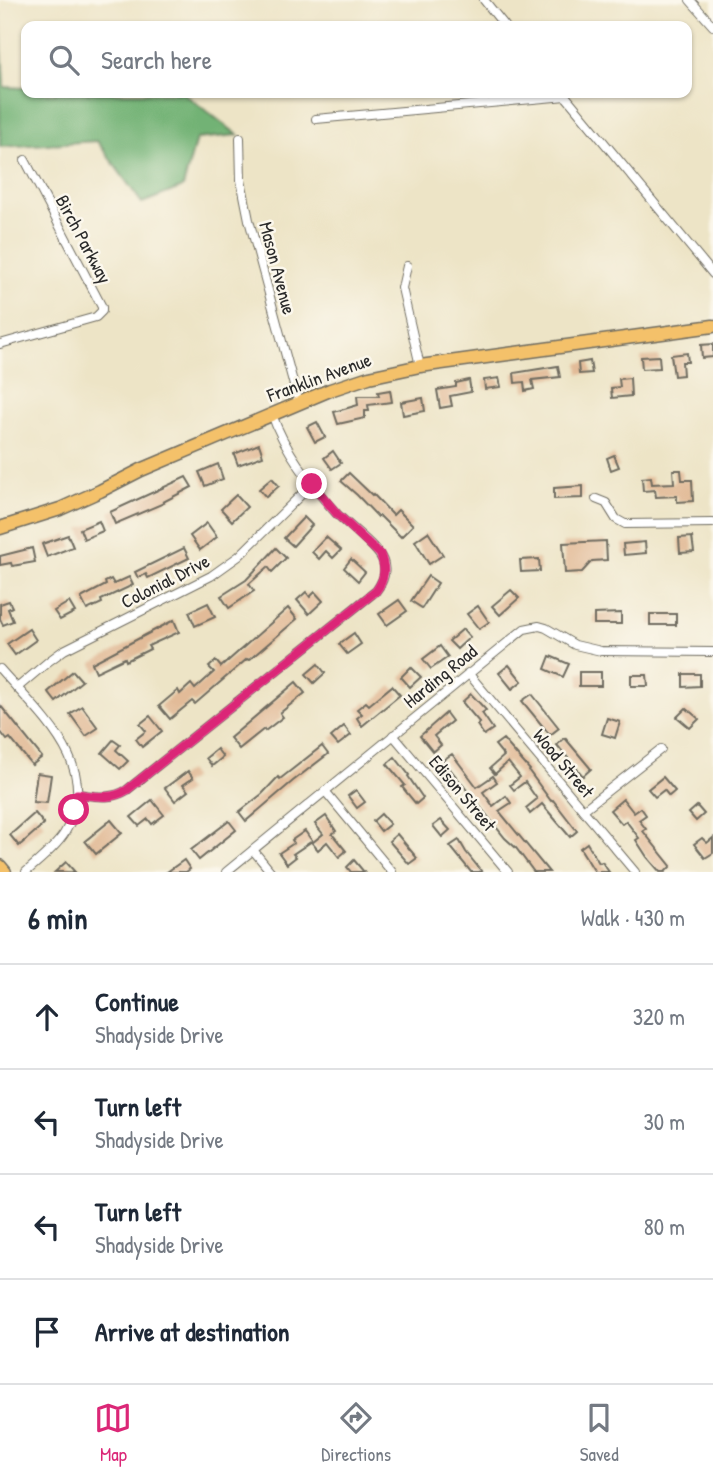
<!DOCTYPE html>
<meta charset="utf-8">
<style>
:root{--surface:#fff;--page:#f6f6f7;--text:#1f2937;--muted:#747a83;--line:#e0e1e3;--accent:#db2777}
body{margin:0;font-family:"Patrick Hand",sans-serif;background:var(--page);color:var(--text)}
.stop{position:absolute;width:21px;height:21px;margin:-16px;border:5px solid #db2777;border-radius:50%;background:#fff}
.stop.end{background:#db2777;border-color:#fff;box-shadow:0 2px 7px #0008}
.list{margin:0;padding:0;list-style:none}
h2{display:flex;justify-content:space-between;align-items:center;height:91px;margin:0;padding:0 28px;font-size:30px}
h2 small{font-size:23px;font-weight:400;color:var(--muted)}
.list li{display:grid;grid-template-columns:46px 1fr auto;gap:21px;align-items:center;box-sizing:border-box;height:105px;padding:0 28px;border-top:2px solid var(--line)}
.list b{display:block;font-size:26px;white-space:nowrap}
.list p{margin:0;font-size:23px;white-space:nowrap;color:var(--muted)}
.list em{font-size:23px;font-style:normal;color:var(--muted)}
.icon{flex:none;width:38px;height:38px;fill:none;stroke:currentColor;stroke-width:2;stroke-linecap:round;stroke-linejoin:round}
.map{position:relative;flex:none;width:713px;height:872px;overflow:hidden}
.search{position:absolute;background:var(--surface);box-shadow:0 2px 5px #0004;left:21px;right:21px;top:21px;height:77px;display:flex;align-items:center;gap:18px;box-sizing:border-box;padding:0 24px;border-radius:14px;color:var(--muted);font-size:26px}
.sheet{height:511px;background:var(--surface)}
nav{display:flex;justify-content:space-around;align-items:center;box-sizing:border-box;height:98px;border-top:2px solid var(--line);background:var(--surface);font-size:19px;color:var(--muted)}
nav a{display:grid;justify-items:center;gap:4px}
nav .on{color:var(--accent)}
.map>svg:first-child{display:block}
.forest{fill:#72b274;stroke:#4e6e50;stroke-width:2}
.building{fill:#e2bb98}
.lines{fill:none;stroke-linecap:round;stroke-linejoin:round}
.street-casing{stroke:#6f6c61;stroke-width:10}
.primary-casing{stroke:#6f6c61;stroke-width:15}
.street{stroke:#fff;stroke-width:8}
.primary{stroke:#f4c16b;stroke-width:12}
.route{stroke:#db2777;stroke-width:9}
.labels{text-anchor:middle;stroke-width:5;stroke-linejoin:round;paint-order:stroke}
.street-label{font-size:19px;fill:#2b2b2b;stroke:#fbf7ec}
</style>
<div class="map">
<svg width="713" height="872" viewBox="0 0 713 872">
<rect width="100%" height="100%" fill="#fbf7ec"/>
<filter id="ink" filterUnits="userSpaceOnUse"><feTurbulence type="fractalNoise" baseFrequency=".0143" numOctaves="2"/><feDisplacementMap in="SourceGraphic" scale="14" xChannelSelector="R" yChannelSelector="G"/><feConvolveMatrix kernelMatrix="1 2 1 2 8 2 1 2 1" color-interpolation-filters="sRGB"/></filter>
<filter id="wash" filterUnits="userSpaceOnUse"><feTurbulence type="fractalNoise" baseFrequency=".00686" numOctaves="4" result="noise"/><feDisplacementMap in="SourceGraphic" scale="28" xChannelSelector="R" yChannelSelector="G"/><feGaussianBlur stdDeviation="1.57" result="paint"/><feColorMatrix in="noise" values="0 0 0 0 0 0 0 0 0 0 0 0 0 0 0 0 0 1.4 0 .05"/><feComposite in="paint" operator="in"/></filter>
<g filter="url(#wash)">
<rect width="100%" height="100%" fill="#ede4c6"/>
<polygon class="forest" points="0,14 4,87 26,88 26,93 183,93 238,135 196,139 183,187 142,203 97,141 0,147"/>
<g id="blocks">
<g class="building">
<polygon points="713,344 713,357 702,358 701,345"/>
<polygon points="687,353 688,362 682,362 683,375 674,376 671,355"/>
<polygon points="659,356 660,368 642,369 641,357"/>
<polygon points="590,361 592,373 579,374 578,363"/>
<polygon points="558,366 560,377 532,380 534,389 525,391 524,382 515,383 514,373"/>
<polygon points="499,378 501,387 485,389 484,380"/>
<polygon points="630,378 631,396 612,398 611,388 620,387 619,379"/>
<polygon points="469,380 471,392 450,396 452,406 440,408 437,390 456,387 456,383"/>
<polygon points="390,390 392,402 368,405 369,411 365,411 365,418 338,424 334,412 358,405 357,396 379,396 378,392"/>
<polygon points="423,398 425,411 403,415 401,402"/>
<polygon points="317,422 325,437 315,442 307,427"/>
<polygon points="259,444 263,456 238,465 234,454"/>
<polygon points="333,451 341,463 332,469 324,458"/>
<polygon points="614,455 619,467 611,470 607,458"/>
<polygon points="218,464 223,479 205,486 199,472"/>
<polygon points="673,470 681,470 682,480 692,480 693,501 677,502 677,496 656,497 655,490 643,491 642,478 651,477 652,484 674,483"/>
<polygon points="349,473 372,495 373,494 393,515 398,510 413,525 401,537 380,516 378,517 357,495 341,481"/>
<polygon points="186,477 192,487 163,502 164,503 115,524 110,512"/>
<polygon points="272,478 279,486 266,497 259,489"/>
<polygon points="583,486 583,498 554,499 554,488"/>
<polygon points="236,495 247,507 232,521 221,509"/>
<polygon points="304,517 312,525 293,546 284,538"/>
<polygon points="99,521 103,531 84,539 80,529"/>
<polygon points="207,523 217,537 200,550 190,536"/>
<polygon points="428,532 443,555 429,564 415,541"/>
<polygon points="68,535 73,547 47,557 42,544"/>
<polygon points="326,537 341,550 333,558 326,551 319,559 312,552"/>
<polygon points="692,537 694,552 680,553 679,538"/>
<polygon points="606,541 607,560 592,561 582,572 565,573 563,543"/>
<polygon points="645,542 646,553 624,555 623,544"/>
<polygon points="32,548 35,562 12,566 11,563 0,565 0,556"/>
<polygon points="184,548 189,558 148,578 146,574 138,578 135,572"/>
<polygon points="276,548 286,558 272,572 268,567 249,584 254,591 229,608 221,596 246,580"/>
<polygon points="351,559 365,572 358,581 344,568"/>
<polygon points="539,559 540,571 521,572 520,560"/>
<polygon points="428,576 438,583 422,608 411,601"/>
<polygon points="129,577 133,585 101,600 102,603 87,610 81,598 106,585 105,582 111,579 114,584"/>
<polygon points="511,590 519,598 500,615 492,606"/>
<polygon points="306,592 310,597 315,592 323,601 309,614 297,600"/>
<polygon points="399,600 407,611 387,625 379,614"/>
<polygon points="9,601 12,607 8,609 13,621 3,625 0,619 0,604"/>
<polygon points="69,602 75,612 60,620 54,611"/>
<polygon points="208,603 215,617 195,626 189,612"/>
<polygon points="478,606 489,622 479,629 467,614"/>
<polygon points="288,608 297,619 249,660 247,659 195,704 192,701 170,719 159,706 178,690 180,694 191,684 195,689 214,672 209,667 216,661 221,667"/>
<polygon points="621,613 621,624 594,624 594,614"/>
<rect x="650" y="614" width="26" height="11"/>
<polygon points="174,620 179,632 148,646 150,649 126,661 125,658 96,672 92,663"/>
<polygon points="29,629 36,640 15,655 7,644"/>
<polygon points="463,629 470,637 457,649 449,641"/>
<polygon points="354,633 361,644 347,654 339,644"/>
<polygon points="440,646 448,657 431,669 423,659"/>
<polygon points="550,656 569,664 563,677 545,669"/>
<polygon points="318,664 325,673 314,683 306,674"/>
<polygon points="509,665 522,681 512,689 499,673"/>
<polygon points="411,667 421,677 410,687 401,677"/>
<polygon points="73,671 82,681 56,702 48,692"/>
<rect x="579" y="672" width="22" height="14"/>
<polygon points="683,674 700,674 700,686 683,687"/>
<polygon points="631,675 647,675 648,686 631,686"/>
<polygon points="296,682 305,693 280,713 283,717 265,731 264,729 239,749 230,738"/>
<polygon points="392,686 400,695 362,726 357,718 362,714 357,709 366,702 369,705"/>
<polygon points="471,694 486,710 482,713 493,729 484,735 477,725 480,723 462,702"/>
<polygon points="532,694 559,728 550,735 522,701"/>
<polygon points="0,705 42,757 32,765 10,738 7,740 0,731"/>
<polygon points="82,706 98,728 86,736 70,714"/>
<polygon points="686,708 699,719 690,728 677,717"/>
<polygon points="446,713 452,721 434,736 441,745 433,752 420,736"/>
<polygon points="150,716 162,731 142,747 136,739 146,731 140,724"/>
<polygon points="607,718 620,722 615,738 602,734"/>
<polygon points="344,726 351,735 338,745 331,737"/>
<polygon points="565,738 591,769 583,776 557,745"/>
<polygon points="503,739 530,770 529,771 551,801 553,800 577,831 570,837 542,804 530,814 526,808 537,799 525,782 514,790 510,785 520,777 508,762 495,774 490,768 504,756 495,745"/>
<polygon points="113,740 120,745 116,750 128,761 120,769 102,753"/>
<polygon points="322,746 328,754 293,781 246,821 239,812 262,794 278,777 280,779"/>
<polygon points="217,749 223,757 212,766 206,758"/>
<polygon points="452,754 477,787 493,776 497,782 483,792 493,806 506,796 511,803 499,811 549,872 534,872 516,848 505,838 443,760"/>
<polygon points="395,757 409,775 408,776 423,798 416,804 402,787 405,785 387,764"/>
<polygon points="188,771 193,778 183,785 188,791 175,801 165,788"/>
<polygon points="37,773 51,775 47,803 33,802"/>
<polygon points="663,777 675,791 669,796 664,790 655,797 648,789"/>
<polygon points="356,790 365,802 357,808 348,796"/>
<polygon points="623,799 634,813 641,808 646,815 639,820 646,829 643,831 671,866 665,872 660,872 647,857 636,840 639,838 626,821 622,824 610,810"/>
<polygon points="152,800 164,815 152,824 148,819 139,826 131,817"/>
<polygon points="697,806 704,814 696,821 689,813"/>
<polygon points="35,813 44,824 19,846 10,835"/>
<polygon points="381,814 390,824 381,831 373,821"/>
<polygon points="326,816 336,831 332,834 346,851 339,857 327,842 318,850 312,843 323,834 315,824"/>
<polygon points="111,820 122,833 96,854 85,841"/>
<polygon points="441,820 450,830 442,837 433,826"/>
<polygon points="229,821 236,830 199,860 191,850"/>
<polygon points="305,831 312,841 293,854 296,857 287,864 279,853 294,843 292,840"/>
<polygon points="397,834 417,858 409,864 389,841"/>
<polygon points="702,838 707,843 713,838 713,853 705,858 694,844"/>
<polygon points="459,840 466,852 482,872 471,872 450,846"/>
<polygon points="587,843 599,863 602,862 609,872 595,872 580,848"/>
<polygon points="184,860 190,869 186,872 167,872"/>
<polygon points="354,860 364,872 351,872 347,867"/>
<polygon points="66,862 75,872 55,872"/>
</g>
</g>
</g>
<g filter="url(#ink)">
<use href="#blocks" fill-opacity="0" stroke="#6f6c61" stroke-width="2"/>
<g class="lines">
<g class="street-casing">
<g id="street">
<polyline points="484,0 505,26"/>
<polyline points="690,0 713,26"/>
<polyline points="563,93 713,274"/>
<polyline points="316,119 566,96"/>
<polyline points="240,138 241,180 249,220 299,404"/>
<polyline points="407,266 402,288 420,366"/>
<polyline points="0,344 96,317 102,311 102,307 25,160"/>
<polyline points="596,499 606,503 616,519 625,524 713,523"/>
<path d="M0 669C39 714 106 768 64 834 54 849 39 860 26 872"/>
<polyline points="468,673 635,872"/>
<polyline points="17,688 49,661 64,650 211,576 239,556 312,484"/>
<polyline points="393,735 508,872"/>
<polyline points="325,791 392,872"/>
<path d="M77 794C95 796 111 800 127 790L376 591C383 582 387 572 383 561 378 547 349 526 337 514 313 488 283 448 272 414"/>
<polyline points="583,810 661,749"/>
<polyline points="253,850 271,872"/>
<polyline points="226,872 524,629 539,626 546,628 575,645 601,651 713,652"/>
</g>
</g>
<g class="primary-casing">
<g id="primary">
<polyline points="0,528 60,509 100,491 141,470 330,390 369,377 420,366 713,326"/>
<polyline points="0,866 5,872"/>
</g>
</g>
<use href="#street" class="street"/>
<use href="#primary" class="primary"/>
</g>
</g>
<g class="lines" filter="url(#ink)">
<path class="route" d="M74 810 77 794C95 796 111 800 127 790L376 591C385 579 386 568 380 554L337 514 312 484"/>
</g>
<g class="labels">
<g class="street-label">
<text transform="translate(84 239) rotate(62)" y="7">Birch Parkway</text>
<text transform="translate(278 268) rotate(75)" y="7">Mason Avenue</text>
<text transform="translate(319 377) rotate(-20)" y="7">Franklin Avenue</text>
<text transform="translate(165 581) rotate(-27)" y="7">Colonial Drive</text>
<text transform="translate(440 676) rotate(-39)" y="7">Harding Road</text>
<text transform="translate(564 763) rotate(50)" y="7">Wood Street</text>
<text transform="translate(463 793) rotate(50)" y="7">Edison Street</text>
</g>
</g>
</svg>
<div class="stop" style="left:74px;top:810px"></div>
<div class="stop end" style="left:312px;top:484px"></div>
<div class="search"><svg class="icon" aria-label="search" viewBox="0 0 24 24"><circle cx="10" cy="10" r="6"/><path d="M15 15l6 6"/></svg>Search here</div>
</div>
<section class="sheet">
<h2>6 min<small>Walk · 430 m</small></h2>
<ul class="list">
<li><svg class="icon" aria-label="ahead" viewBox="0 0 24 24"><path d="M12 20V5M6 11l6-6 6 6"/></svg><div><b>Continue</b><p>Shadyside Drive</p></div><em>320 m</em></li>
<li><svg class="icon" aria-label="left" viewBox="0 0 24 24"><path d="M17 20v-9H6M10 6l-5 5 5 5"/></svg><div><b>Turn left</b><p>Shadyside Drive</p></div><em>30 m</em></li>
<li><svg class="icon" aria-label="left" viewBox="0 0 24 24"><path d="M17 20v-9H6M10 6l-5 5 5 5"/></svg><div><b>Turn left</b><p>Shadyside Drive</p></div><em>80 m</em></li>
<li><svg class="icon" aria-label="arrive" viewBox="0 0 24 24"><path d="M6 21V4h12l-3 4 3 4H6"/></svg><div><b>Arrive at destination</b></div></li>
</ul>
</section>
<nav>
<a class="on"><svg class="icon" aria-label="map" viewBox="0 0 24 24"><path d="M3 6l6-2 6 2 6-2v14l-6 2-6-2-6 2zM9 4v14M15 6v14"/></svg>Map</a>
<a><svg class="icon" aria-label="directions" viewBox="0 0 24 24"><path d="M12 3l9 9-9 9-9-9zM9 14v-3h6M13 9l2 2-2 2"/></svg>Directions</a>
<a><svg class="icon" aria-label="saved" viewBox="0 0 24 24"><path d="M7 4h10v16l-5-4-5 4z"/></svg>Saved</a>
</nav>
